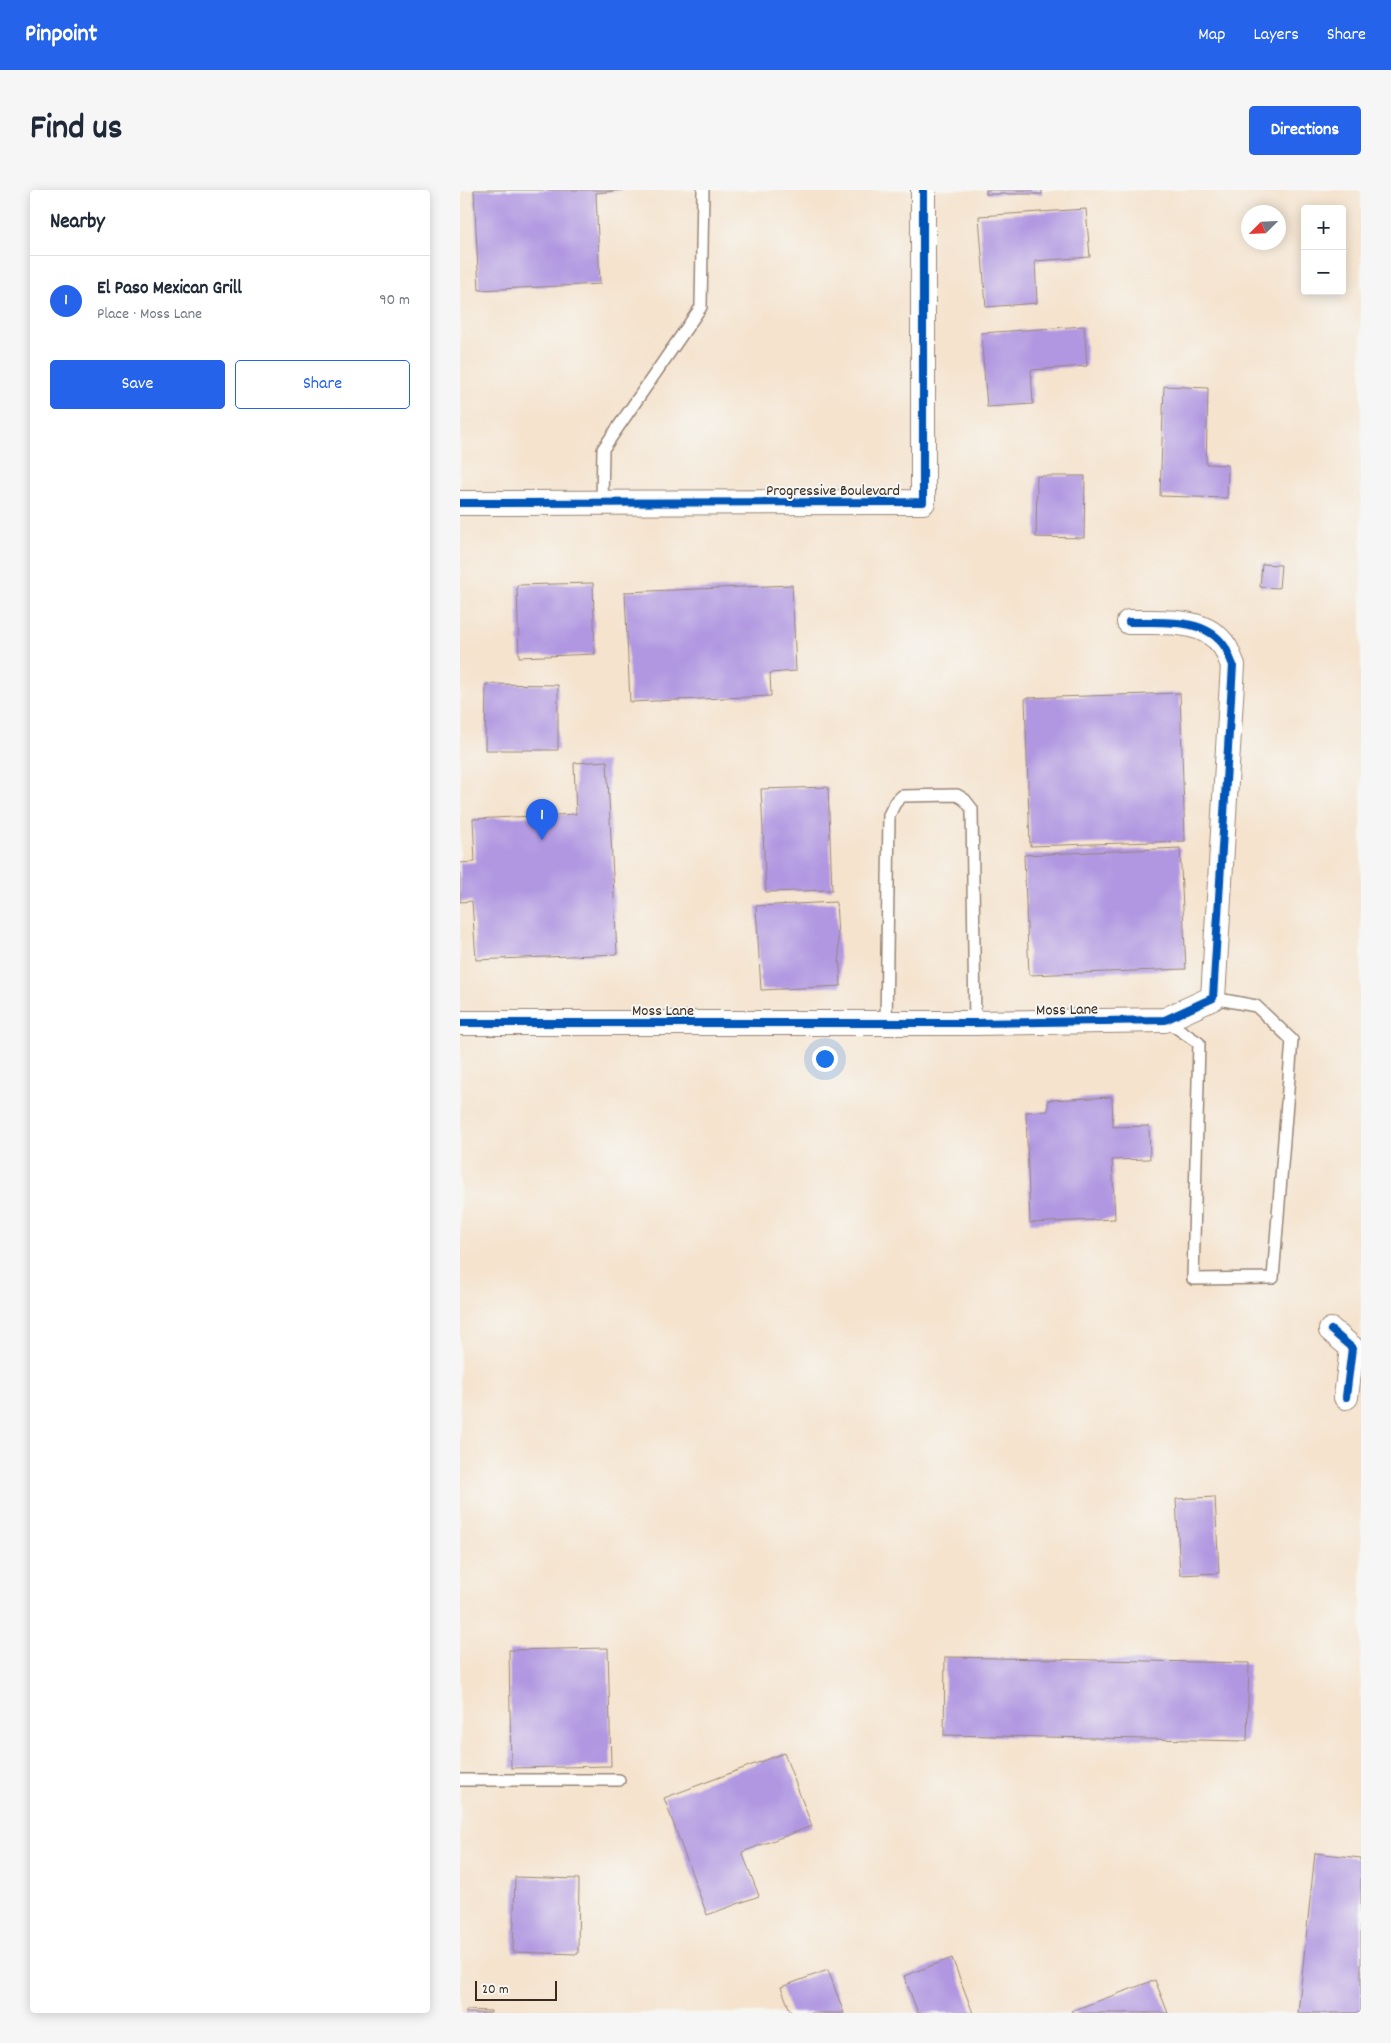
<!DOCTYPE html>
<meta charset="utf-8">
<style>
:root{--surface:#fff;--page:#f6f6f7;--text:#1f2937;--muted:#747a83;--line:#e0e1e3;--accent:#2563eb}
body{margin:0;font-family:Dekko,sans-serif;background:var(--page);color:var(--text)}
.controls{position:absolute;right:15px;top:15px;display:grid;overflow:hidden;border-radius:5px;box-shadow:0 2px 12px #0003}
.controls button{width:45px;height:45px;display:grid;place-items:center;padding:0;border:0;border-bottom:1px solid var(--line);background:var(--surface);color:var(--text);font:25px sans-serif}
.compass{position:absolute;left:781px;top:15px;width:45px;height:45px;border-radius:50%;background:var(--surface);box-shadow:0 2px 12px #0003;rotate:246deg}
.scale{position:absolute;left:15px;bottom:12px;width:82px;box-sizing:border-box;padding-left:5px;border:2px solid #3b2a1e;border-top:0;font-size:14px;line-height:18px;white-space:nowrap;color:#3b2a1e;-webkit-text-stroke:4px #f6f6f2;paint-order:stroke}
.you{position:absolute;left:364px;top:868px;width:18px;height:18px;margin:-12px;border:4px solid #fff;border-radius:50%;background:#1a73e8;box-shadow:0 0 0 8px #1a73e833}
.badge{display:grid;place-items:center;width:32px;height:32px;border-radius:50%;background:var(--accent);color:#fff;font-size:16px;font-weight:700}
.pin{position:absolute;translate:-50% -41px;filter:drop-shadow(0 1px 2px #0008)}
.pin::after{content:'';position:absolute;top:26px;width:18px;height:15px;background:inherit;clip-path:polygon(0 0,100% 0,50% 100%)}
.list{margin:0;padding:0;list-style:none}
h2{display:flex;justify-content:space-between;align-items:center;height:65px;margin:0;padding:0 20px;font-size:21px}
h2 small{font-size:16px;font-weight:400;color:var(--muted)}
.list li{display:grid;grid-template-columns:32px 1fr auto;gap:15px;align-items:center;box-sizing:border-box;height:90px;padding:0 20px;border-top:1px solid var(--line)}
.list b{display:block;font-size:19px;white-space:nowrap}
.list p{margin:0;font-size:16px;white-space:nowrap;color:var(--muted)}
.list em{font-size:16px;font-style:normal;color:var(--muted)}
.actions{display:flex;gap:10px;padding:15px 20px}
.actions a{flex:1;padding:11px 0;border:1px solid var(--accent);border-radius:5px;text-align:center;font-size:18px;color:var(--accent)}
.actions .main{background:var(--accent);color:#fff}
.map{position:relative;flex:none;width:901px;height:1823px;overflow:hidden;border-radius:5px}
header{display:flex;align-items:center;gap:30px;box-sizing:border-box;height:70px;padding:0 25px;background:var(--accent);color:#fff}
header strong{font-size:24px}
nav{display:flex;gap:28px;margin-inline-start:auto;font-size:18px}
.intro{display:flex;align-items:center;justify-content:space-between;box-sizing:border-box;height:120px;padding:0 30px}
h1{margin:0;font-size:35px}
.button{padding:12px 22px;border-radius:5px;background:var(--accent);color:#fff;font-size:18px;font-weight:700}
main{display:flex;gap:30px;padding:0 30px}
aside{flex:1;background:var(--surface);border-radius:5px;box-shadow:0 2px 12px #0003}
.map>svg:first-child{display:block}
.building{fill:#b197e1}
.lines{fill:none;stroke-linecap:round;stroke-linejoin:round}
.service-casing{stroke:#988676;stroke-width:14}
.minor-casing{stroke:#988676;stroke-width:26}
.service{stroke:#fff;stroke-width:11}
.minor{stroke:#fff;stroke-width:24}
.cycleway-casing{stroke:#f6f6f2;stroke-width:11}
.cycleway{stroke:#0057b8;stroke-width:8}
.labels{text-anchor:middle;stroke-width:4;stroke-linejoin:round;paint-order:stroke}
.street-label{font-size:16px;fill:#3b2a1e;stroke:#f6f6f2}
</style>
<header>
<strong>Pinpoint</strong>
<nav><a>Map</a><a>Layers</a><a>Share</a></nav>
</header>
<div class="intro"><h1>Find us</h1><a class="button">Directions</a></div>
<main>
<aside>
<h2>Nearby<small></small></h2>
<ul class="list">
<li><span class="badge">1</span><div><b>El Paso Mexican Grill</b><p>Place · Moss Lane</p></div><em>90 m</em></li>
</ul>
<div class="actions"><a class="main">Save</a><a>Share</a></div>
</aside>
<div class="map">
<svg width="901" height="1823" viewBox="0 0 901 1823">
<rect width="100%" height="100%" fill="#f6f6f2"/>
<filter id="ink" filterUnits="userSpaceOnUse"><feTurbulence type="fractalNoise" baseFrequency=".02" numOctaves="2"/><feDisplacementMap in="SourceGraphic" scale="10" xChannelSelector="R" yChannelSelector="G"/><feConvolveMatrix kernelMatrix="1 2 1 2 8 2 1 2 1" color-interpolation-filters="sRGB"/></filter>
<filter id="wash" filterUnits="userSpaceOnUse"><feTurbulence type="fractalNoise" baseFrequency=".0096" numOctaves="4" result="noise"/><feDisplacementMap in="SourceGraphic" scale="20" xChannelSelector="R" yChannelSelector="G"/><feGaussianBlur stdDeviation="1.12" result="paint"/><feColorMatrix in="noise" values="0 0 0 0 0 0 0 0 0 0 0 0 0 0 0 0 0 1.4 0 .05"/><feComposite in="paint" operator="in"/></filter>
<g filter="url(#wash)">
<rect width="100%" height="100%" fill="#f5e3ce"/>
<g id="blocks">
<g class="building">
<polygon points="14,0 164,0 136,3 140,94 19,100"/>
<rect x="526" y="0" width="56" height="4"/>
<polygon points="626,19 630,67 575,71 577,113 526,117 519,26"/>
<polygon points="624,136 627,176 571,180 573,214 527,217 521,143"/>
<polygon points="704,196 748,198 746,274 768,275 767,308 700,306"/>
<polygon points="577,286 625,286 624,348 576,347"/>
<polygon points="802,374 821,375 819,398 800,397"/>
<polygon points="133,393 135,464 59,467 57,395"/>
<polygon points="332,395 336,481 310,483 311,506 170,512 165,402"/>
<polygon points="26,494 98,495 98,560 25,560"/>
<polygon points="720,503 725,651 570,656 565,508"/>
<polygon points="147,571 157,764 16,770 12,711 0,712 0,673 15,672 13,629 116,624 114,573"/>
<polygon points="368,597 372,700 306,702 301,599"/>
<polygon points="720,658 726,779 569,785 564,665"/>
<polygon points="376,712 381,796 301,800 296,716"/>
<polygon points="652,907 653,937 689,936 690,969 652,970 655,1029 570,1033 566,922 588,921 588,910"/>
<polygon points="755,1307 759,1383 720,1385 716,1309"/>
<polygon points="148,1458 151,1576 51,1578 49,1460"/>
<polygon points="485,1467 789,1473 787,1551 484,1545"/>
<polygon points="324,1563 352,1636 282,1662 299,1706 247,1725 204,1608"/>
<polygon points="855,1663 901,1668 901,1823 838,1823"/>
<polygon points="55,1687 119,1689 118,1764 53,1762"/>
<polygon points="492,1768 513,1823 458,1823 444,1786"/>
<polygon points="368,1780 384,1823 331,1823 321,1797"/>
<polygon points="695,1790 708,1823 612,1823 611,1821"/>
<polygon points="6,1820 31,1821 31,1823 6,1823"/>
</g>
</g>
</g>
<g filter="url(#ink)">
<use href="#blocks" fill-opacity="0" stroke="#988676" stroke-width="1"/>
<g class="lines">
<g class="service-casing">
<g id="service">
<polyline points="142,313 143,259 241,117 243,0"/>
<polyline points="705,830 739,853 733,1089 813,1088 832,850 796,816 753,808"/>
<polyline points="426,833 429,625 435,613 442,606 497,605 505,610 512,619 515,833"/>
<polyline points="0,1590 159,1590"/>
</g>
</g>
<g class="minor-casing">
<g id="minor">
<polyline points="0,313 463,312 463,0"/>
<path d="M0 833H515L705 830 753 808 773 475C770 469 768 462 765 457 745 426 699 433 669 432"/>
<polyline points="871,1140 892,1158 886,1207"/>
</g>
</g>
<use href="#service" class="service"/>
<use href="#minor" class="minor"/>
<g class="cycleway-casing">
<g id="cycleway">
<polyline points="0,313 463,312 463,0"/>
<path d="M0 833H515L705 830 753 808 773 475C770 469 768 462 765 457 745 426 699 433 669 432"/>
<polyline points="871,1140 892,1158 886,1207"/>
</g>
</g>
<use href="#cycleway" class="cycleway"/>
</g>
</g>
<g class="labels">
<g class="street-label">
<text x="373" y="305">Progressive Boulevard</text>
<text transform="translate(607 818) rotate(-1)" y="6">Moss Lane</text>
<text x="203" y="825">Moss Lane</text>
</g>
</g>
</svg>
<div class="controls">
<button>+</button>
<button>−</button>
</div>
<svg class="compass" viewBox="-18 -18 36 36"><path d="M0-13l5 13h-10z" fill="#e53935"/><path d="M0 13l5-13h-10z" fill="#747a83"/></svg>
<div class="scale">20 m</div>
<div class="you"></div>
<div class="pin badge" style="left:82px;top:650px">1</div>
</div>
</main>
